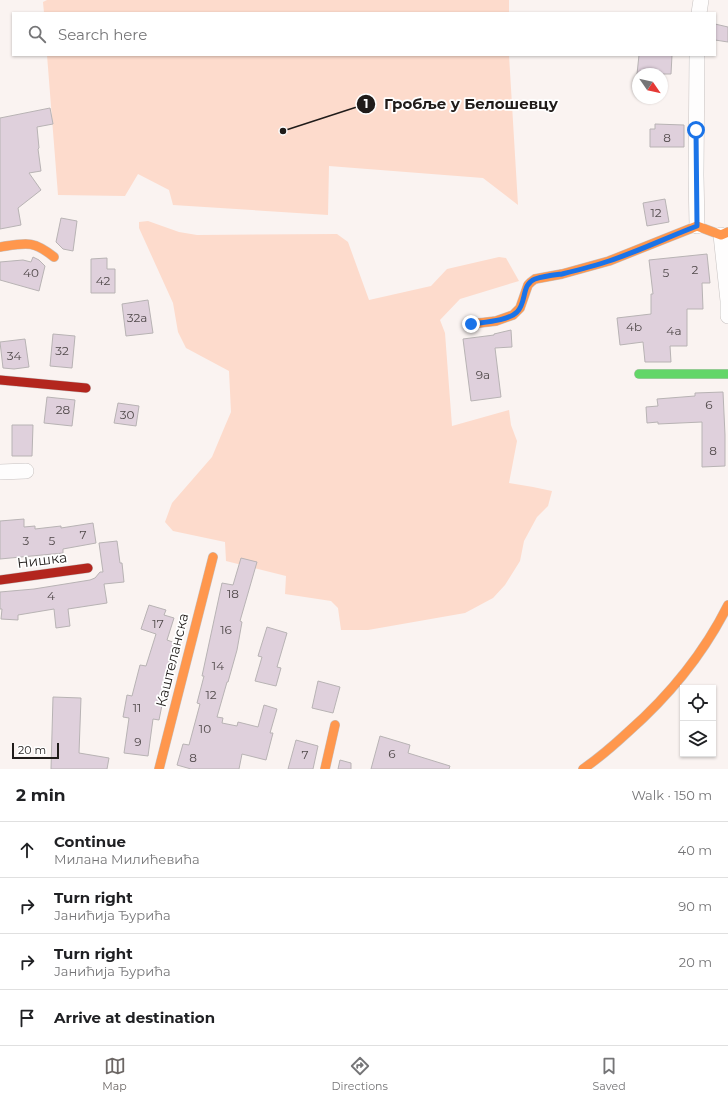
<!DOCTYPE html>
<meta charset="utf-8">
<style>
:root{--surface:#fff;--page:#f2f2f2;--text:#202124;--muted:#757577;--line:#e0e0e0;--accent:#6c6765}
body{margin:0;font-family:Montserrat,sans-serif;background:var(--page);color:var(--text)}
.controls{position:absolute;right:12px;bottom:12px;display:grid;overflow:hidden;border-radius:0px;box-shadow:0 1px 3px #0004}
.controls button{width:36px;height:36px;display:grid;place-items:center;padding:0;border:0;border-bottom:1px solid var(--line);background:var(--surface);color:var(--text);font:20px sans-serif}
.compass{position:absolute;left:632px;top:68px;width:36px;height:36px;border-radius:50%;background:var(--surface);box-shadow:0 1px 3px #0004;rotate:124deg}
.scale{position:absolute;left:12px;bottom:10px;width:47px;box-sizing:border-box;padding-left:4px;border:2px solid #201c1a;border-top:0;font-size:11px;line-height:14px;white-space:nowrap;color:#201c1a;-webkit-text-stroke:3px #fff;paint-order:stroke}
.stop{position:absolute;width:12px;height:12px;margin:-9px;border:3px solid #1a73e8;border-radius:50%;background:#fff}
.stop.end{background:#1a73e8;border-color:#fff;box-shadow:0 1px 4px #0008}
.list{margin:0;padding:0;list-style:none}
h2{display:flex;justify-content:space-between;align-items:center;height:52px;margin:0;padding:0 16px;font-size:17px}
h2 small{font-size:13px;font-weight:400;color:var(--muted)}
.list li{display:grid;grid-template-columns:26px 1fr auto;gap:12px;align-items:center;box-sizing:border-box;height:56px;padding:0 16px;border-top:1px solid var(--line)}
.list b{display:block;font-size:15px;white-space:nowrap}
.list p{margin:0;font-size:13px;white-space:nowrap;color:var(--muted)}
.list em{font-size:13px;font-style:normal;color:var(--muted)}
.icon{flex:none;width:22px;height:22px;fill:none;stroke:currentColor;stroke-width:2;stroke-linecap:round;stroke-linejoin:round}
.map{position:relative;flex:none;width:728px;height:769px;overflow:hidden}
.search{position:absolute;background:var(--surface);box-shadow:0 1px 3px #0004;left:12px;right:12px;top:12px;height:44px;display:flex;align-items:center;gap:10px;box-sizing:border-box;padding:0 14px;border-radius:0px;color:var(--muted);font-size:15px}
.sheet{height:276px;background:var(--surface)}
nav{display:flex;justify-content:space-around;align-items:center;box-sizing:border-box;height:56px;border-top:1px solid var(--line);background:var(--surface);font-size:11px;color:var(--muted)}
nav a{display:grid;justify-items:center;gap:2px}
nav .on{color:var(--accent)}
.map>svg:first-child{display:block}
.green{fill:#fddbcc}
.building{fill:#dfd0dc;stroke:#b8b3b4}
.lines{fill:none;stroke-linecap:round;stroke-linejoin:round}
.street-casing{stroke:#c7c2c1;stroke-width:16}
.fast-casing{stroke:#c7c2c1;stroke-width:10}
.slow-casing{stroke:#c7c2c1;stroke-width:10}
.jam-casing{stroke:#c7c2c1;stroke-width:10}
.street{stroke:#fefdfd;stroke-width:15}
.fast{stroke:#63d668;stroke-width:9}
.slow{stroke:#ff974d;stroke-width:9}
.jam{stroke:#b3261e;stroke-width:9}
.route{stroke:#1a73e8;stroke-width:5}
.labels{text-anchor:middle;stroke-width:3.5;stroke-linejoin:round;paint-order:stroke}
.number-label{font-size:12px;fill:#50494a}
.street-label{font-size:14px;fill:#201c1a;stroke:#fff}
.leader{fill:none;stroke:#201c1a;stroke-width:1.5}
.callout-dot{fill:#201c1a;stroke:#fff;stroke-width:1.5}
.mark-label{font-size:12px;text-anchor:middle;font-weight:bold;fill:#fff}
.callout-label{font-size:15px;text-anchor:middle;font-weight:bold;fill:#201c1a;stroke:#fff;stroke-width:3.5;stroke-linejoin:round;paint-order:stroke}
</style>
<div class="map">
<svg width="728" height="769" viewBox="0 0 728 769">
<rect width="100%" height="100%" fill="#faf3f1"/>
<g class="green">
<polygon points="47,0 509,0 509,13 44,13 43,2"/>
<polygon points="47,55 509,55 518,205 483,178 329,166 328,215 173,205 169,190 138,174 125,196 58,195"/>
<polygon points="148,221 179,232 197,235 337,234 348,242 369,300 431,286 447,269 499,257 506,258 519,281 460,299 440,320 445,333 452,426 509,410 511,425 517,441 509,483 533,487 552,491 548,506 537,517 524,541 520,561 505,585 493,598 465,613 368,630 341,630 338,608 331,601 285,594 286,576 226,561 225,542 173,531 165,522 172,503 212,457 225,426 231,412 229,371 186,348 178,332 173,303 139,228 139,222"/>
</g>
<g class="building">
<polygon points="715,24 728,27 728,42 715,40"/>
<polygon points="639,55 672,55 671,74 637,74"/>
<polygon points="50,108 53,124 37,127 39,148 38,149 41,171 29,173 41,190 18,208 21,225 0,229 0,118"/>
<polygon points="655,124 684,125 684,147 650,147 650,129 655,129"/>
<polygon points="665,199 669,222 647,226 643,203"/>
<polygon points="61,218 77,221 73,251 63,249 56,242"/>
<polygon points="707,254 710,283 702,283 703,309 687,309 687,346 670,346 671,362 645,362 643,342 620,345 617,318 651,314 651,294 653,294 649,260"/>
<polygon points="33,257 39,260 45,266 39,291 0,280 0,262 23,260 31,262"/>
<polygon points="107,258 107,269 115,269 115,293 91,293 91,259"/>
<polygon points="148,300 153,333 126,336 122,304"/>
<polygon points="511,330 512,347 495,348 501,397 471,401 463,339 494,335 494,334"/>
<polygon points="53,334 75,336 72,368 50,366"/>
<polygon points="25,339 29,367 14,369 3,368 0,342"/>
<polygon points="723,392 725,435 725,466 702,467 702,422 658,424 658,422 647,423 646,407 658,406 657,399 695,396 695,393"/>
<polygon points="47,397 75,400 72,426 44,423"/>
<polygon points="118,403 139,406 136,426 114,423"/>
<polygon points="12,425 33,425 32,456 12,456"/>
<polygon points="24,519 24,527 35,526 35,529 61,526 61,528 93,523 96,543 63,549 63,553 0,559 0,521"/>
<polygon points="117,541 120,563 122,563 124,582 104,584 107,603 68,609 70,626 56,628 54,609 18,615 18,620 1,619 2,609 0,609 0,592 34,589 90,580 95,578 100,572 103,572 99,543"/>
<polygon points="241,558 257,562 240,621 242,622 237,650 228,682 227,682 217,717 223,718 222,723 237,726 238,722 258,727 264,705 277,709 270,733 273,733 266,760 242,754 239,769 191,769 177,765 183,744 189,745 200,704 197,703 204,676 202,676 222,583 233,585"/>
<polygon points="149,605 166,610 164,615 174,618 167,640 178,644 172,667 171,667 160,704 162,705 159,720 153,719 148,756 124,753 129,718 123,717 127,695 132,696 140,665 146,666 156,634 141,629"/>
<polygon points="267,627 287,633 277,667 281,668 276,686 255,681 262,657 258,656"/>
<polygon points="318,681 340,687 333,713 312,708"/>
<polygon points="53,697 81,698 79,753 109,758 107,769 51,769"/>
<polygon points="380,736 410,745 408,753 450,766 449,769 371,769"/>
<polygon points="296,740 318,746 313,769 288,769"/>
<polygon points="340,760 351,763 351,769 338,769"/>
</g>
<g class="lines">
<g class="street-casing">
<g id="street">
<polyline points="699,13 701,0"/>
<polyline points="697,55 696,175 697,226"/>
<polyline points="721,235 728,301 728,316"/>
<polyline points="0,472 26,471"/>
</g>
</g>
<g class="fast-casing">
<polyline id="fast" points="639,374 728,374"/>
</g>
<g class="slow-casing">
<g id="slow">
<path d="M0 247C26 243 33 240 54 257"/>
<polyline points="471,324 496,321 513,315 520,308 528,285 531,282 535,279 562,274 609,261 697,226 721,235 728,232"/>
<polyline points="159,769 213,557"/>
<polyline points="325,769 335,725"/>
<path d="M583 769C599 758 614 745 628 732 670 695 703 655 728 605"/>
</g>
</g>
<g class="jam-casing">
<g id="jam">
<polyline points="0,380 86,388"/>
<polyline points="0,580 88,568"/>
</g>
</g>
<use href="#street" class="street"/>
<use href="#fast" class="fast"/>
<use href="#slow" class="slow"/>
<use href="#jam" class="jam"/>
</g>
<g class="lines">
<path class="route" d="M471 324C484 322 508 321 517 312 527 303 521 284 535 279 544 276 554 275 562 274 578 270 594 266 609 261 639 251 668 237 697 226L696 130"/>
</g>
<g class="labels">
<g class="number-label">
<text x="667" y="142">8</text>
<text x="656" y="217">12</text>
<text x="695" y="274">2</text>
<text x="31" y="277">40</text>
<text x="666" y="277">5</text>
<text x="103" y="285">42</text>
<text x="137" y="322">32a</text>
<text x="634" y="331">4b</text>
<text x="674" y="335">4a</text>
<text x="62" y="355">32</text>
<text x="14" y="360">34</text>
<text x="483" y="379">9a</text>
<text x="709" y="409">6</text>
<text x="63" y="414">28</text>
<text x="127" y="419">30</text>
<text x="713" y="455">8</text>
<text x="83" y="539">7</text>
<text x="26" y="545">3</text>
<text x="52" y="545">5</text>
<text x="233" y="598">18</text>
<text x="51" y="600">4</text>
<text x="158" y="628">17</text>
<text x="226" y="634">16</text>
<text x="218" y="670">14</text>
<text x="211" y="699">12</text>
<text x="137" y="712">11</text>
<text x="205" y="733">10</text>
<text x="138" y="746">9</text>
<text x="392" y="758">6</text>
<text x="305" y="759">7</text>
<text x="193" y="762">8</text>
</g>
<g class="street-label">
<text transform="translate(42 560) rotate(-7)" y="5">Нишка</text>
<text transform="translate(172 660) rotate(-76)" y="5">Каштеланска</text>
</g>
</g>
<path class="leader" d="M283 131L366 104"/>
<g class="callout-dot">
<circle cx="283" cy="131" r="4"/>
<circle cx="366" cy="104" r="10"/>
</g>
<g class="mark-label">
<text x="366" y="108">1</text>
</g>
<g class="callout-label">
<text x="471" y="109">Гробље у Белошевцу</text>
</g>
</svg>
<div class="controls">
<button><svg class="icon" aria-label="locate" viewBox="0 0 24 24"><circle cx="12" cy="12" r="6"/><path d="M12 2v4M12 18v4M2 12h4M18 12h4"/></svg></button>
<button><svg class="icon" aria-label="layers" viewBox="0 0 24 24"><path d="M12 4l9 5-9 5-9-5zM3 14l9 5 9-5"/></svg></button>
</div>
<svg class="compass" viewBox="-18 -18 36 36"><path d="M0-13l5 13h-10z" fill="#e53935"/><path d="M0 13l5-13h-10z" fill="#757577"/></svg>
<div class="scale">20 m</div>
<div class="stop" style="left:696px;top:130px"></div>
<div class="stop end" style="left:471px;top:324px"></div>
<div class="search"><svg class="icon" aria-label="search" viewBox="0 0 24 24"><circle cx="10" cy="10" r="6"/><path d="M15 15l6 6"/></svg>Search here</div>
</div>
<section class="sheet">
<h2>2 min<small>Walk · 150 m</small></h2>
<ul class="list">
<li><svg class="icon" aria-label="ahead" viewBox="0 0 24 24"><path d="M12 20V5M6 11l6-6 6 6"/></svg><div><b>Continue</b><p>Милана Милићевића</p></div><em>40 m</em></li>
<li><svg class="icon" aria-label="right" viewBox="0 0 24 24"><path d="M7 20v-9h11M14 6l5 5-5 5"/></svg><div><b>Turn right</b><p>Јанићија Ђурића</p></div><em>90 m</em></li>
<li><svg class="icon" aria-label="right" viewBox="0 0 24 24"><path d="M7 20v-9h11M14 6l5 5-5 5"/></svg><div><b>Turn right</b><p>Јанићија Ђурића</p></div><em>20 m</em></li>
<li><svg class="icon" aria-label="arrive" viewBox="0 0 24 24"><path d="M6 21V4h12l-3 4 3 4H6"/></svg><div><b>Arrive at destination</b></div></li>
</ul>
</section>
<nav>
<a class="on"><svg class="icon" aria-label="map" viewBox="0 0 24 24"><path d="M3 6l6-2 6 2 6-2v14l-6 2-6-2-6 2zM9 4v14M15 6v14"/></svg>Map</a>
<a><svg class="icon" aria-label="directions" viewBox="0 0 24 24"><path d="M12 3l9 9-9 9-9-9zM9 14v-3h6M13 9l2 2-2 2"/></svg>Directions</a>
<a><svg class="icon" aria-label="saved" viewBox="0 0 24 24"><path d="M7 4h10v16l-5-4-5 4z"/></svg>Saved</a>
</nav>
